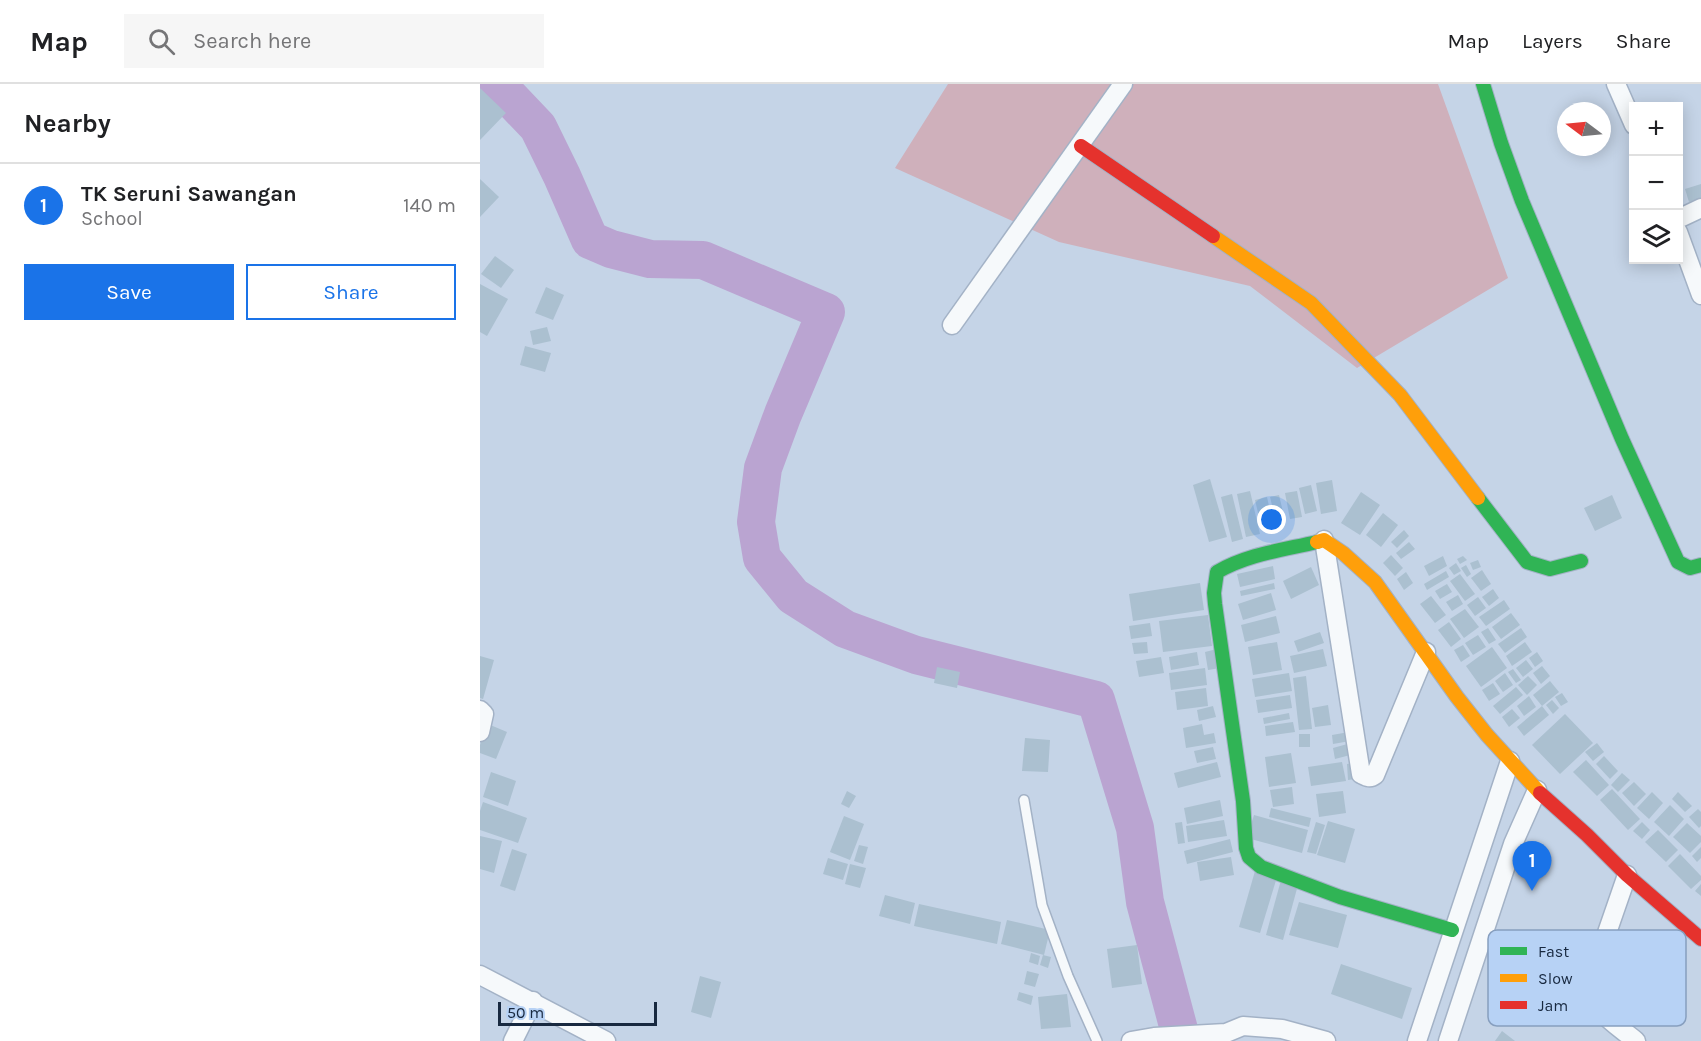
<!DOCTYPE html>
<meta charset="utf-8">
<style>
:root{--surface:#fff;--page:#f6f6f6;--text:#202124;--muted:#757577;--line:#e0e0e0;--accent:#1a73e8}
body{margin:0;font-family:Karla,sans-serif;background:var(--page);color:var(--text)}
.controls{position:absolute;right:18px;top:18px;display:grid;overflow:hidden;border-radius:0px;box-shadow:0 3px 15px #0003}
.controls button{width:54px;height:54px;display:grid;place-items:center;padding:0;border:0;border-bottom:2px solid var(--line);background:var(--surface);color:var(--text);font:30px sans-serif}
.compass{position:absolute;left:1077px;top:18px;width:54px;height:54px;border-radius:50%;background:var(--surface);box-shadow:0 3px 15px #0003;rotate:286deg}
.scale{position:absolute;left:18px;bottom:15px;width:159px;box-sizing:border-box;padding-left:6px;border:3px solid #182940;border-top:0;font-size:16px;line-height:21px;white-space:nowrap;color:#182940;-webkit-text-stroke:4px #b7d2f5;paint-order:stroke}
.you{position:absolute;left:792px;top:436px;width:21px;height:21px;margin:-15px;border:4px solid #fff;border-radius:50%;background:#1a73e8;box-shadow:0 0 0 9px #1a73e833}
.badge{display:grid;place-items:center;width:39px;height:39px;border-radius:50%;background:var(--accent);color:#fff;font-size:20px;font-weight:700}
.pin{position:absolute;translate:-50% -50px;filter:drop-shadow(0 2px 3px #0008)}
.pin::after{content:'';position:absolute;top:32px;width:21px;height:18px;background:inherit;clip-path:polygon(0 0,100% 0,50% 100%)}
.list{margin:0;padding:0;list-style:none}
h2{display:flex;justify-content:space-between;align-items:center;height:78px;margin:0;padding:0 24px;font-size:26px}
h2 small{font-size:20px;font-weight:400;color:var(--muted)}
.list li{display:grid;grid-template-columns:39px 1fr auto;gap:18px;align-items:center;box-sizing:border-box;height:84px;padding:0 24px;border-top:2px solid var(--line)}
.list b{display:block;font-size:22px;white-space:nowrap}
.list p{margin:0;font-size:20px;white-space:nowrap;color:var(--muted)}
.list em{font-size:20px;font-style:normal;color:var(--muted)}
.actions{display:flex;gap:12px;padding:18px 24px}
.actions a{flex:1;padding:14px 0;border:2px solid var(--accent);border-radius:0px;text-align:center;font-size:21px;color:var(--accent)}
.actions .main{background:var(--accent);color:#fff}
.icon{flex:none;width:33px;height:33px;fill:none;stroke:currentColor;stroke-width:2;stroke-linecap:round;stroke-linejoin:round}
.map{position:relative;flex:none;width:1221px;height:957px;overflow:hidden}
header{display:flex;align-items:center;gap:36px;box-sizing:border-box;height:84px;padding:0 30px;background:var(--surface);border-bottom:2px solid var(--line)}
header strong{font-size:28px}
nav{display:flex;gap:33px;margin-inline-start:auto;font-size:21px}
.search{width:420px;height:54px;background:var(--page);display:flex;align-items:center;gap:15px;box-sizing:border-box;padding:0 21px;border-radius:0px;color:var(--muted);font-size:22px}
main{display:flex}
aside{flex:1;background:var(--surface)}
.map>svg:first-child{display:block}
.green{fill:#cfb0bb}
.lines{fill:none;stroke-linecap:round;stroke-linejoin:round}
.river{stroke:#baa4d1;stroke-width:38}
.building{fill:#abc0d0}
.lane-casing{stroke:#a3b2c6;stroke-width:12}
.street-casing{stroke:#a3b2c6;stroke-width:21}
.fast-casing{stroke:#a3b2c6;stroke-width:16}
.slow-casing{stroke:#a3b2c6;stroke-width:16}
.jam-casing{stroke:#a3b2c6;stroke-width:16}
.lane{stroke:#f6f9fb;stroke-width:9}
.street{stroke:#f6f9fb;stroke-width:18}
.fast{stroke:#30b455;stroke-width:14}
.slow{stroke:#ff9f0a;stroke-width:14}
.jam{stroke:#e5322d;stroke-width:14}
.key{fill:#b7d2f5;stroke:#879fbf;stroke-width:1.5}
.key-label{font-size:16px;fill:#182940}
</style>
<header>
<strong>Map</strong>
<div class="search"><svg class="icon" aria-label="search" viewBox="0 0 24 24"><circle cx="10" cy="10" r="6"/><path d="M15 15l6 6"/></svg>Search here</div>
<nav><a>Map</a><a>Layers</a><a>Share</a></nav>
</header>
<main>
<aside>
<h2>Nearby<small></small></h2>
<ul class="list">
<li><span class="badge">1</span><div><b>TK Seruni Sawangan</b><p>School</p></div><em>140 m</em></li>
</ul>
<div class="actions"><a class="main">Save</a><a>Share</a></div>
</aside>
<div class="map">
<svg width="1221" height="957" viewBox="0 0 1221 957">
<rect width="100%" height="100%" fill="#c5d4e7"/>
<polygon class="green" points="468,0 958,0 1028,194 877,284 770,202 579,158 415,84"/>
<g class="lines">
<polyline class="river" points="17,0 58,43 82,92 110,156 131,165 170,175 223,176 346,228 303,330 283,384 276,438 282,474 313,512 365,545 436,571 616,616 655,744 665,818 702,957"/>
</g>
<g class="building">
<polygon points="0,4 26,29 0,56"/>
<polygon points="0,95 19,113 0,133"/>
<polygon points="1221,100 1221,114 1209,118 1205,105"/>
<polygon points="15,172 34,186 21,204 1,190"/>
<polygon points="0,200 28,215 7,252 0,248"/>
<polygon points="66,203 84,211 73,236 55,229"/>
<polygon points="67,243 71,257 53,261 50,247"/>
<polygon points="45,262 71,269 65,288 40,281"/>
<polygon points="730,395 747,453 729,458 713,401"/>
<polygon points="852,396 857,427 841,430 836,399"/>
<polygon points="831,401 837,427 825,430 819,404"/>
<polygon points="770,407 780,450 766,453 757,410"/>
<polygon points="817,407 822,433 810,435 805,409"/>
<polygon points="881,408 900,421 880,451 861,439"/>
<polygon points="752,410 763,455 752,458 741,413"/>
<polygon points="799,411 805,436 796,438 790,413"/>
<polygon points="1132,411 1142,434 1115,447 1104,424"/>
<polygon points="787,413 794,444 782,446 775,416"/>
<polygon points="903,429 918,441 901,463 886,451"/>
<polygon points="924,446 929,452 917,464 911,458"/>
<polygon points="929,458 935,465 921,475 916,469"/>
<polygon points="911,471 923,484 915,492 903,479"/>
<polygon points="963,472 967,482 949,492 944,482"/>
<polygon points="983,472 987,476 980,480 977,475"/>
<polygon points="998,476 1001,483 993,486 990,479"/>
<polygon points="976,479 981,487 974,491 969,484"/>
<polygon points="986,481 991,490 987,493 981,484"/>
<polygon points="793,482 795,495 760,503 757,490"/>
<polygon points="831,483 839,501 811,515 803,497"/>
<polygon points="1002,486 1011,500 1001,507 991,494"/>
<polygon points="966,487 969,493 947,506 944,500"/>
<polygon points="926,488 933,499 924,506 917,495"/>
<polygon points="980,490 995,510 985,517 970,497"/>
<polygon points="720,499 724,526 653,537 649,510"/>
<polygon points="794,499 795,505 761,512 760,507"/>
<polygon points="967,500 972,508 960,515 955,507"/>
<polygon points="1013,505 1019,514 1009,522 1002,513"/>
<polygon points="791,509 796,526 763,536 758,520"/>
<polygon points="978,511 983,520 972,527 966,518"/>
<polygon points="951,512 966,531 955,539 940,520"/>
<polygon points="998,513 1006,524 995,532 987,521"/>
<polygon points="1024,516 1030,525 1006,542 999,533"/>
<polygon points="985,525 999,543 984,554 970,535"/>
<polygon points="1031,529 1040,541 1021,555 1012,543"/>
<polygon points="728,531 732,562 683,568 679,537"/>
<polygon points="796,532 800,549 765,558 761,541"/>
<polygon points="969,538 981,555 971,563 958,546"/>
<polygon points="670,539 672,552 651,555 649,542"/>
<polygon points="1008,544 1016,556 1009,560 1001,548"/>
<polygon points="1041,544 1047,553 1025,569 1018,560"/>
<polygon points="840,548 844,559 818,568 814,557"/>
<polygon points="998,551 1006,563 993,571 985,559"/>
<polygon points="667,558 668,569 654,570 652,559"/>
<polygon points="797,558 802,586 773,591 768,563"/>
<polygon points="1045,558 1052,568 1032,582 1026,572"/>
<polygon points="983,561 990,572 981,578 974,566"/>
<polygon points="1012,563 1027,584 1001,603 986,582"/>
<polygon points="737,565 740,584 728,586 725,568"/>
<polygon points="843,565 847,582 814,589 810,572"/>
<polygon points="717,568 719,581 691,586 689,573"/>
<polygon points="1057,568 1063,577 1055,583 1049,574"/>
<polygon points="0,572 14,576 3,615 0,614"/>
<polygon points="681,573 684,589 659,593 656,577"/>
<polygon points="1046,576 1053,585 1043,593 1036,584"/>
<polygon points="1062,582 1070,592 1061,600 1053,589"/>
<polygon points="457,583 480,588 477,604 454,599"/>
<polygon points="725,584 727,601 691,606 689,589"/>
<polygon points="1033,585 1041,596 1036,599 1028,588"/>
<polygon points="809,589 812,607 775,613 772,595"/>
<polygon points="1025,589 1033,601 1023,608 1015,597"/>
<polygon points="826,592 832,645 819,646 813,594"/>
<polygon points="1048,592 1057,601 1047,611 1038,601"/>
<polygon points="1070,597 1079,608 1062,622 1053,611"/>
<polygon points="1013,599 1020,610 1009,617 1002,606"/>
<polygon points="1036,603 1043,611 1020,630 1013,622"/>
<polygon points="726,604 728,622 697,626 695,608"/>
<polygon points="1082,609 1088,618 1081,622 1075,613"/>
<polygon points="810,611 812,624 778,629 776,616"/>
<polygon points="1049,612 1056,623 1044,632 1037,622"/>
<polygon points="1072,616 1079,624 1073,630 1066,621"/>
<polygon points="848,621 851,641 835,643 832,624"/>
<polygon points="733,622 736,633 719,637 717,626"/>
<polygon points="1062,622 1069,631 1044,652 1037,643"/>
<polygon points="1032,625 1040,634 1029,643 1022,633"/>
<polygon points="809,629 810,635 784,640 783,634"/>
<polygon points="1085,630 1113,659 1080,690 1052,661"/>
<polygon points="813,638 815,648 786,652 785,642"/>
<polygon points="8,640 27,648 16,675 0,669 0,661"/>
<polygon points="722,640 724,651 734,649 736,659 706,664 703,644"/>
<polygon points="869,648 870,657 853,660 852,651"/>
<rect x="819" y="650" width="11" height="13"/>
<polygon points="545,654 570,656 568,688 542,687"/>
<polygon points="871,659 874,670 855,675 853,664"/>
<polygon points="1117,659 1124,668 1113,677 1105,668"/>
<polygon points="733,663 736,675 717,679 714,667"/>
<polygon points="811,669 816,699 789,703 785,673"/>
<polygon points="1124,672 1138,687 1130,695 1116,680"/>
<polygon points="1106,676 1129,701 1117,712 1093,688"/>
<polygon points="737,678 741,693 698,704 694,689"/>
<polygon points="862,678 866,697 831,702 828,683"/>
<polygon points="874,679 875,695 868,696 867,680"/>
<polygon points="11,688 36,697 28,722 3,713"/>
<polygon points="1142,689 1150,696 1138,708 1131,701"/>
<polygon points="1154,698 1166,710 1154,722 1142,709"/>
<polygon points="812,703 814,720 793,723 790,706"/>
<polygon points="1132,705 1160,735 1148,746 1120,716"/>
<polygon points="367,707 376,712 369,724 361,720"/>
<polygon points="863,707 866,729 839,733 836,710"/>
<polygon points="1172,708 1183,719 1169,735 1157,724"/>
<polygon points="1198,708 1212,722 1205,728 1192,715"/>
<polygon points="740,716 743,732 707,740 704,724"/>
<polygon points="3,718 47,734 38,759 0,746 0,727"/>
<polygon points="1190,721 1204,735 1189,752 1174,738"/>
<polygon points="791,724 831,734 829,743 789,733"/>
<polygon points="1218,725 1221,728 1221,742 1219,744 1209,733"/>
<polygon points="774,731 828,746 822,769 767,754"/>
<polygon points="364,732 384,740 370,776 350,768"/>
<polygon points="744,736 747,752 708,758 706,742"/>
<polygon points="848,737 875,745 865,779 837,771"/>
<polygon points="702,738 705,759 698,760 695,739"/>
<polygon points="836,738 845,741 836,770 827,768"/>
<polygon points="1162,738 1170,746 1162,755 1153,747"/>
<polygon points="1207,739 1221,752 1221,758 1210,769 1193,753"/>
<polygon points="1178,746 1198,766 1186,778 1165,758"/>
<polygon points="0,752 22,757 14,789 0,785"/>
<polygon points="750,755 753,768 707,780 704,767"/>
<polygon points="379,761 388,763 383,780 374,777"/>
<polygon points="1221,763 1221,774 1217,778 1212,772"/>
<polygon points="32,765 47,770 35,807 20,802"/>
<polygon points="1200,770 1221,792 1221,796 1211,805 1188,782"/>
<polygon points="751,773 754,791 720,797 717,778"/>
<polygon points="348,774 368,780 363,796 343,790"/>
<polygon points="370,780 386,784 380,804 365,800"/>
<polygon points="775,787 797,793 780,849 759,843"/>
<polygon points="801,796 818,801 803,856 786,851"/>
<polygon points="1221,800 1221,812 1215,807"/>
<polygon points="405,811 435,819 430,840 399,832"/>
<polygon points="819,818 867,831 858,864 809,851"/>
<polygon points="439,820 521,838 517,860 434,842"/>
<polygon points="527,836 570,846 564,871 521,860"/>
<polygon points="657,861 662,900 632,904 627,865"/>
<polygon points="551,869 560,872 558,881 549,878"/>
<polygon points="563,871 571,873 568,884 560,881"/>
<polygon points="861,880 932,904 922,935 851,910"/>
<polygon points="547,887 559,890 555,903 544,900"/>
<polygon points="220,892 241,898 231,934 211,928"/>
<polygon points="539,908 553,912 551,921 537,916"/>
<polygon points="587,910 591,943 561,945 558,913"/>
<polygon points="1022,947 1035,957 1015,957"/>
</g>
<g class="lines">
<g class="lane-casing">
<polyline id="lane" points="544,716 562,821 588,892 617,957"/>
</g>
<g class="street-casing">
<g id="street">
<polyline points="1136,0 1154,41"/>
<polyline points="1198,135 1221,124"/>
<polyline points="1198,148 1221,211"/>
<polyline points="472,241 643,0"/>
<path d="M844 456 881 690C887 693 890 695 895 691L946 568"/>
<polyline points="0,626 4,630 0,648"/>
<path d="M1147 791 1111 895C1107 926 1136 940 1156 957"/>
<polyline points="0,891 126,957"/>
<polyline points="33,957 53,917"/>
<polyline points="651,957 674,953 746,949 763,942 802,945 846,957"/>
<polyline points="937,957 1030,677"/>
<polyline points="968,957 1033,760 1057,706"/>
</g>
</g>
<g class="fast-casing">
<g id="fast">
<polyline points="1003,0 1021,59 1042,117 1142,355 1198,478 1210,484 1221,481"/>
<polyline points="998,414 1047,478 1070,485 1101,477"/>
<path d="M837 458C803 466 768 470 737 488L734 509 735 520 763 717 766 764 769 773 781 783 860 813 972 846"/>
</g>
</g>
<g class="slow-casing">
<g id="slow">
<polyline points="733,152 831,219 920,311 998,414"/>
<polyline points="837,458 844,456 863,469 895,498 977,613 1007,651 1060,709"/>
</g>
</g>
<g class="jam-casing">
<g id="jam">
<polyline points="601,62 733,152"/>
<polyline points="1060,709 1107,751 1147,791 1221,855"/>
</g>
</g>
<use href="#lane" class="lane"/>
<use href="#street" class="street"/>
<use href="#fast" class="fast"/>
<use href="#slow" class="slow"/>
<use href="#jam" class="jam"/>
</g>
<rect x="1008" y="846" width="198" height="96" rx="9" class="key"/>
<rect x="1020" y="863" width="27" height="8" fill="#30b455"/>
<rect x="1020" y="890" width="27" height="8" fill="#ff9f0a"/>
<rect x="1020" y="917" width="27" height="8" fill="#e5322d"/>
<g class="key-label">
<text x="1058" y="873">Fast</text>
<text x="1058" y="900">Slow</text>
<text x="1058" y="927">Jam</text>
</g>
</svg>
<div class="controls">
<button>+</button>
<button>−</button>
<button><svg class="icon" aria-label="layers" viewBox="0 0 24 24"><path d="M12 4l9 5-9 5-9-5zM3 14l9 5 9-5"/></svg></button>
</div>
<svg class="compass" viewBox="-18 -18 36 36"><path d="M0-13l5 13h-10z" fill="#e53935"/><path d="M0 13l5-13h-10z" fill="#757577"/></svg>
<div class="scale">50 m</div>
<div class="you"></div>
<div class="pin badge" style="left:1052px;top:807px">1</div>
</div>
</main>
